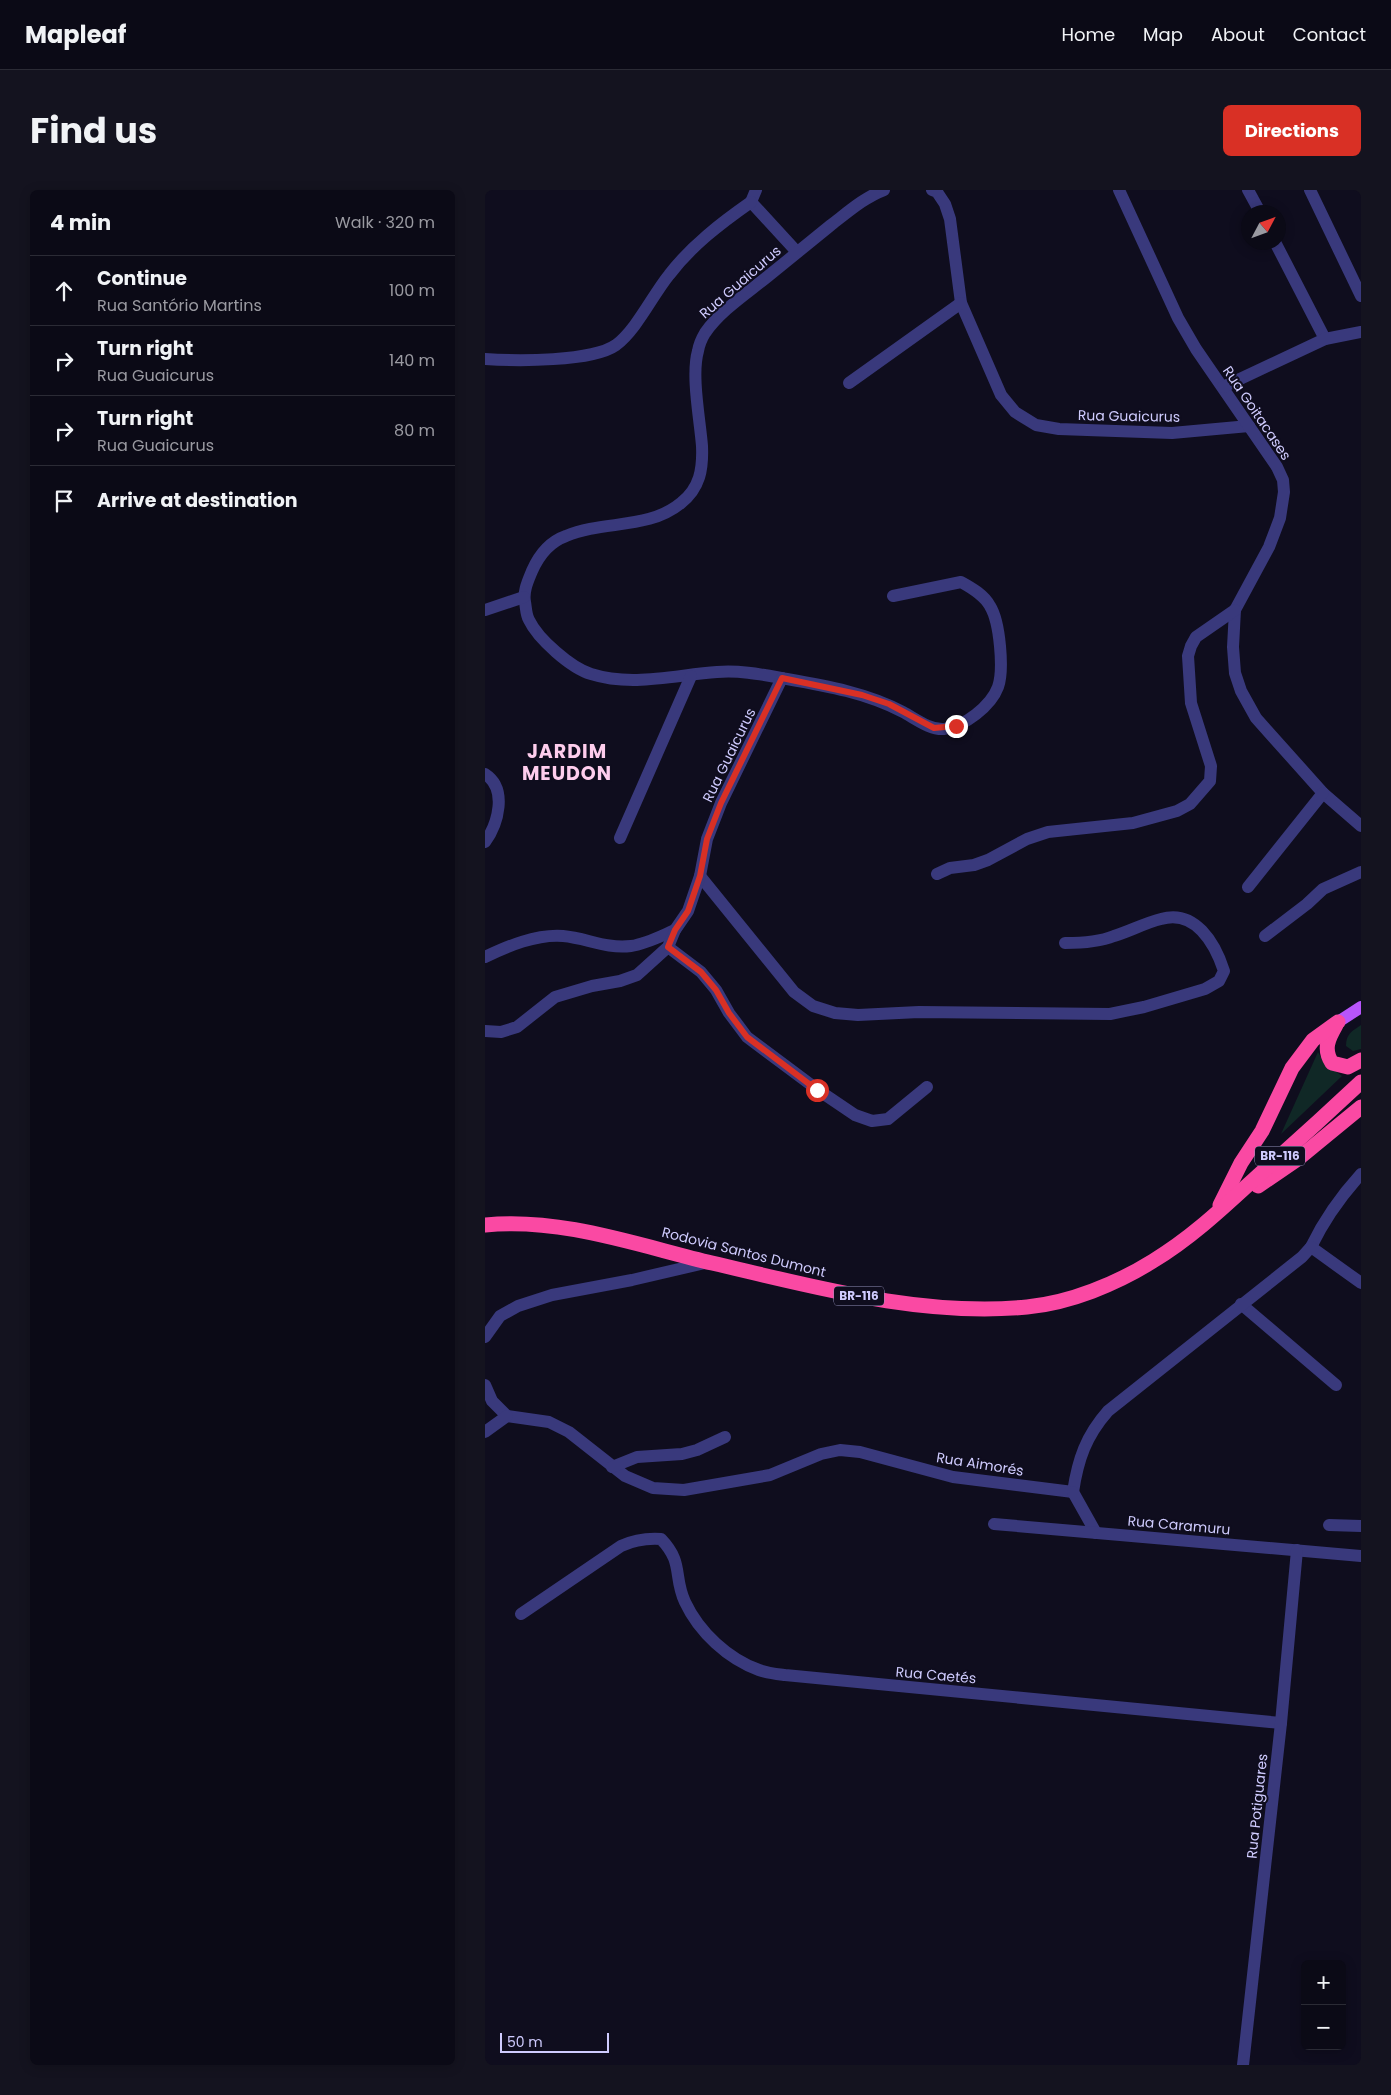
<!DOCTYPE html>
<meta charset="utf-8">
<style>
:root{--surface:#0b0a16;--page:#14131f;--text:#f1f3f6;--muted:#9a9aa1;--line:#2b2b35;--accent:#d93025}
body{margin:0;font-family:Poppins,sans-serif;background:var(--page);color:var(--text)}
.controls{position:absolute;right:15px;bottom:15px;display:grid;overflow:hidden;border-radius:8px;box-shadow:0 2px 12px #0003}
.controls button{width:45px;height:45px;display:grid;place-items:center;padding:0;border:0;border-bottom:1px solid var(--line);background:var(--surface);color:var(--text);font:25px sans-serif}
.compass{position:absolute;left:756px;top:15px;width:45px;height:45px;border-radius:50%;background:var(--surface);box-shadow:0 2px 12px #0003;rotate:49deg}
.scale{position:absolute;left:15px;bottom:12px;width:109px;box-sizing:border-box;padding-left:5px;border:2px solid #cfcbfe;border-top:0;font-size:14px;line-height:18px;white-space:nowrap;color:#cfcbfe;-webkit-text-stroke:4px #0f0d1e;paint-order:stroke}
.stop{position:absolute;width:15px;height:15px;margin:-11px;border:4px solid #d93025;border-radius:50%;background:#fff}
.stop.end{background:#d93025;border-color:#fff;box-shadow:0 1px 5px #0008}
.list{margin:0;padding:0;list-style:none}
h2{display:flex;justify-content:space-between;align-items:center;height:65px;margin:0;padding:0 20px;font-size:21px}
h2 small{font-size:16px;font-weight:400;color:var(--muted)}
.list li{display:grid;grid-template-columns:32px 1fr auto;gap:15px;align-items:center;box-sizing:border-box;height:70px;padding:0 20px;border-top:1px solid var(--line)}
.list b{display:block;font-size:19px;white-space:nowrap}
.list p{margin:0;font-size:16px;white-space:nowrap;color:var(--muted)}
.list em{font-size:16px;font-style:normal;color:var(--muted)}
.icon{flex:none;width:28px;height:28px;fill:none;stroke:currentColor;stroke-width:2;stroke-linecap:round;stroke-linejoin:round}
.map{position:relative;flex:none;width:876px;height:1875px;overflow:hidden;border-radius:8px}
header{display:flex;align-items:center;gap:30px;box-sizing:border-box;height:70px;padding:0 25px;background:var(--surface);border-bottom:1px solid var(--line)}
header strong{font-size:24px}
nav{display:flex;gap:28px;margin-inline-start:auto;font-size:18px}
.intro{display:flex;align-items:center;justify-content:space-between;box-sizing:border-box;height:120px;padding:0 30px}
h1{margin:0;font-size:35px}
.button{padding:12px 22px;border-radius:8px;background:var(--accent);color:#fff;font-size:18px;font-weight:700}
main{display:flex;gap:30px;padding:0 30px}
aside{flex:1;background:var(--surface);border-radius:8px;box-shadow:0 2px 12px #0003}
.map>svg:first-child{display:block}
.green{fill:#102826}
.lines{fill:none;stroke-linecap:round;stroke-linejoin:round}
.minor{stroke:#39397c;stroke-width:12}
.major{stroke:#b855fb;stroke-width:12}
.highway{stroke:#fa49a3;stroke-width:15}
.route{stroke:#d93025;stroke-width:6}
.labels{text-anchor:middle;stroke-width:4;stroke-linejoin:round;paint-order:stroke}
.shield{fill:#0f0d1e;stroke:#9592bb;stroke-width:1}
.shield-label{font-size:12px;font-weight:bold;fill:#cfcbfe}
.street-label{font-size:14px;fill:#cfcbfe;stroke:#0f0d1e}
.district-label{font-size:19px;font-weight:bold;letter-spacing:1px;fill:#fecded;stroke:#0f0d1e}
</style>
<header>
<strong>Mapleaf</strong>
<nav><a>Home</a><a>Map</a><a>About</a><a>Contact</a></nav>
</header>
<div class="intro"><h1>Find us</h1><a class="button">Directions</a></div>
<main>
<aside>
<h2>4 min<small>Walk · 320 m</small></h2>
<ul class="list">
<li><svg class="icon" aria-label="ahead" viewBox="0 0 24 24"><path d="M12 20V5M6 11l6-6 6 6"/></svg><div><b>Continue</b><p>Rua Santório Martins</p></div><em>100 m</em></li>
<li><svg class="icon" aria-label="right" viewBox="0 0 24 24"><path d="M7 20v-9h11M14 6l5 5-5 5"/></svg><div><b>Turn right</b><p>Rua Guaicurus</p></div><em>140 m</em></li>
<li><svg class="icon" aria-label="right" viewBox="0 0 24 24"><path d="M7 20v-9h11M14 6l5 5-5 5"/></svg><div><b>Turn right</b><p>Rua Guaicurus</p></div><em>80 m</em></li>
<li><svg class="icon" aria-label="arrive" viewBox="0 0 24 24"><path d="M6 21V4h12l-3 4 3 4H6"/></svg><div><b>Arrive at destination</b></div></li>
</ul>
</aside>
<div class="map">
<svg width="876" height="1875" viewBox="0 0 876 1875">
<rect width="100%" height="100%" fill="#0f0d1e"/>
<g class="green">
<path d="M876 835V859L868 861 861 856C861 844 867 841 876 835Z"/>
<polygon points="833,862 839,873 857,886 796,944"/>
</g>
<g class="lines">
<g class="minor">
<polyline points="271,0 266,12 312,62"/>
<path d="M399 0C380 7 363 22 346 35 325 52 303 70 282 87 261 104 235 121 220 143 217 148 214 155 213 161 206 185 215 230 217 256 218 279 215 298 196 313 163 340 119 330 81 346 64 352 54 365 47 381 43 391 38 401 40 412 41 417 41 425 44 430 53 449 86 478 106 484 147 497 190 485 232 482 256 480 279 485 302 489 342 496 382 503 418 522 431 529 445 540 459 539 479 537 506 516 513 497 519 480 515 432 505 416 499 405 487 398 476 392L408 406"/>
<polyline points="447,0 452,2 460,14 465,29 476,113 516,205 530,222 551,235 574,239 687,243 764,236"/>
<polyline points="634,0 693,128 711,159 792,277 798,290 799,302 795,328 784,357 750,420 748,457 750,483 756,501 771,528 838,603 876,636"/>
<polyline points="763,0 775,22"/>
<polyline points="825,0 876,106"/>
<polyline points="790,52 840,149"/>
<path d="M0 169C31 171 107 172 131 155 152 139 167 106 184 85 206 56 236 33 266 12"/>
<polyline points="364,193 476,113"/>
<polyline points="738,197 840,149 876,142"/>
<polyline points="0,420 39,407"/>
<path d="M0 584C23 599 13 634 0 652"/>
<polyline points="135,648 206,486"/>
<polyline points="452,684 465,678 489,675 503,670 542,649 563,642 648,633 692,621 705,614 725,591 726,576 706,513 703,466 706,456 711,447 750,420"/>
<path d="M215 686 309 802 328 816 350 823 373 825 434 822 625 824 659 817 720 799 734 791 739 781C730 753 710 719 676 729 660 733 645 741 629 746 614 752 597 753 580 753"/>
<polyline points="763,697 838,603"/>
<polyline points="780,746 822,714 838,699 876,682"/>
<polyline points="183,757 216,782 231,800 244,823 262,847 333,900 370,925 387,931 403,929 442,897"/>
<path d="M0 767C23 756 51 744 78 746 102 748 120 759 146 756 161 754 176 746 190 740"/>
<polyline points="0,841 16,842 32,837 70,807 107,796 135,791 152,785 183,757 190,740 203,721 215,686 222,649 236,613 297,488"/>
<path d="M826 1057C839 1030 856 1006 876 984"/>
<polyline points="756,1114 851,1195"/>
<polyline points="0,1147 15,1126 33,1116 67,1105 147,1090 224,1072"/>
<path d="M0 1195 7 1211 22 1226 64 1232 84 1242 140 1286 168 1298 199 1300 285 1285 336 1264 355 1260 375 1262 468 1287 588 1302C593 1269 601 1246 623 1221L817 1067 826 1057 876 1093"/>
<polyline points="0,1242 22,1226"/>
<polyline points="127,1277 152,1267 197,1264 212,1260 240,1247"/>
<polyline points="588,1302 611,1343"/>
<polyline points="509,1334 876,1366"/>
<polyline points="844,1335 876,1336"/>
<path d="M36 1424 136 1356C149 1350 161 1348 176 1349 199 1373 188 1386 200 1412 214 1442 243 1469 274 1480 282 1483 292 1484 300 1485L796 1533"/>
<polyline points="758,1875 796,1533 812,1360"/>
</g>
<polyline class="major" points="853,832 876,817"/>
<g class="highway">
<path d="M851 835C843 849 838 859 847 873L863 877 876 870"/>
<polyline points="773,996 814,968 876,917"/>
<polyline points="735,1015 756,973 777,941 807,878 828,850 853,832"/>
<path d="M0 1035C76 1027 155 1056 227 1073 330 1097 436 1127 542 1117 585 1113 631 1094 668 1071 708 1047 742 1014 776 983 810 953 843 923 876 892"/>
</g>
</g>
<g class="lines">
<polyline class="route" points="332,900 262,847 244,823 231,800 216,782 183,757 190,740 203,721 215,686 222,649 236,613 297,488 377,505 404,514 449,538 471,536"/>
</g>
<g class="labels">
<g class="shield">
<rect x="770" y="956.5" width="50" height="19" rx="4"/>
<rect x="349" y="1096.5" width="50" height="19" rx="4"/>
</g>
<g class="shield-label">
<text x="795" y="970">BR-116</text>
<text x="374" y="1110">BR-116</text>
</g>
<g class="street-label">
<text transform="translate(255 92) rotate(-41)" y="5">Rua Guaicurus</text>
<text transform="translate(772 223) rotate(56)" y="5">Rua Goitacases</text>
<text transform="translate(644 226) rotate(1)" y="5">Rua Guaicurus</text>
<text transform="translate(244 565) rotate(-64)" y="5">Rua Guaicurus</text>
<text transform="translate(259 1062) rotate(14)" y="5">Rodovia Santos Dumont</text>
<text transform="translate(495 1274) rotate(9)" y="5">Rua Aimorés</text>
<text transform="translate(694 1335) rotate(5)" y="5">Rua Caramuru</text>
<text transform="translate(451 1485) rotate(5)" y="5">Rua Caetés</text>
<text transform="translate(772 1616) rotate(-84)" y="5">Rua Potiguares</text>
</g>
<g class="district-label">
<text x="82" y="568">JARDIM<tspan x="82" dy="22">MEUDON</tspan></text>
</g>
</g>
</svg>
<div class="controls">
<button>+</button>
<button>−</button>
</div>
<svg class="compass" viewBox="-18 -18 36 36"><path d="M0-13l5 13h-10z" fill="#e53935"/><path d="M0 13l5-13h-10z" fill="#9a9aa1"/></svg>
<div class="scale">50 m</div>
<div class="stop" style="left:332px;top:900px"></div>
<div class="stop end" style="left:471px;top:536px"></div>
</div>
</main>
